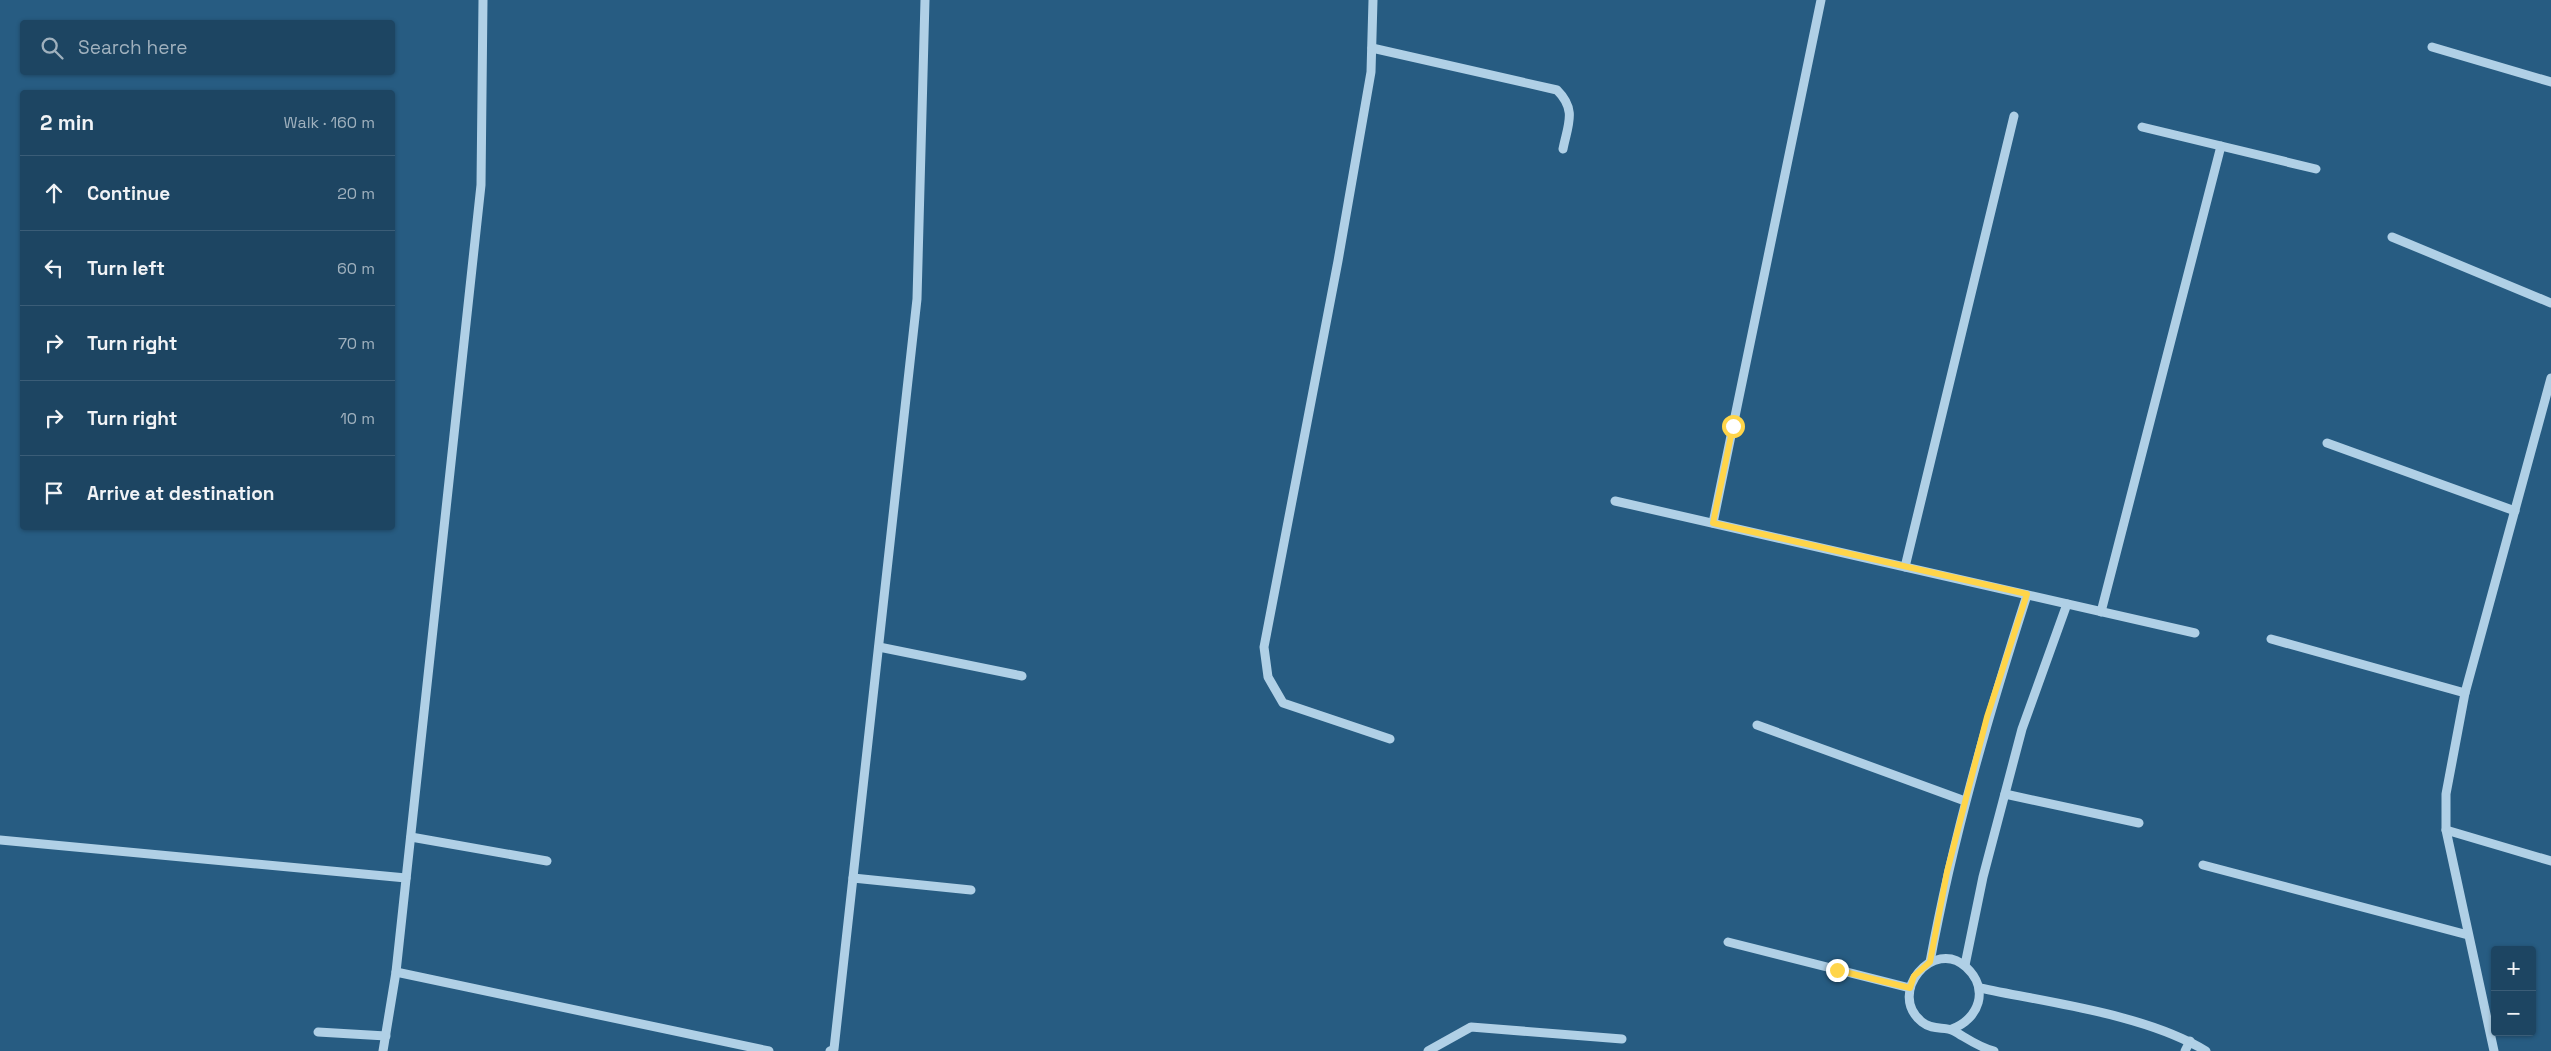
<!DOCTYPE html>
<meta charset="utf-8">
<style>
:root{--surface:#1d4562;--page:#254c68;--text:#f1f3f6;--muted:#a0b1be;--line:#3b5d77}
body{margin:0;font-family:"Space Grotesk",sans-serif;background:var(--page);color:var(--text)}
.controls{position:absolute;right:15px;bottom:15px;display:grid;overflow:hidden;border-radius:5px;box-shadow:0 1px 4px #0004}
.controls button{width:45px;height:45px;display:grid;place-items:center;padding:0;border:0;border-bottom:1px solid var(--line);background:var(--surface);color:var(--text);font:25px sans-serif}
.stop{position:absolute;width:15px;height:15px;margin:-11px;border:4px solid #ffd54a;border-radius:50%;background:#fff}
.stop.end{background:#ffd54a;border-color:#fff;box-shadow:0 1px 5px #0008}
.list{margin:0;padding:0;list-style:none}
h2{display:flex;justify-content:space-between;align-items:center;height:65px;margin:0;padding:0 20px;font-size:21px}
h2 small{font-size:16px;font-weight:400;color:var(--muted)}
.list li{display:grid;grid-template-columns:32px 1fr auto;gap:15px;align-items:center;box-sizing:border-box;height:75px;padding:0 20px;border-top:1px solid var(--line)}
.list b{display:block;font-size:19px;white-space:nowrap}
.list em{font-size:16px;font-style:normal;color:var(--muted)}
.icon{flex:none;width:28px;height:28px;fill:none;stroke:currentColor;stroke-width:2;stroke-linecap:round;stroke-linejoin:round}
.map{position:relative;flex:none;width:2551px;height:1051px;overflow:hidden}
.search{position:absolute;background:var(--surface);box-shadow:0 1px 4px #0004;left:20px;top:20px;width:375px;height:55px;display:flex;align-items:center;gap:12px;box-sizing:border-box;padding:0 18px;border-radius:5px;color:var(--muted);font-size:19px}
.panel{position:absolute;background:var(--surface);box-shadow:0 1px 4px #0004;left:20px;top:90px;width:375px;height:440px;border-radius:5px}
.map>svg:first-child{display:block}
.lines{fill:none;stroke-linecap:round;stroke-linejoin:round}
.minor{stroke:#b0d0e6;stroke-width:9}
.route{stroke:#ffd54a;stroke-width:6}
</style>
<div class="map">
<svg width="2551" height="1051" viewBox="0 0 2551 1051">
<rect width="100%" height="100%" fill="#275c82"/>
<g class="lines">
<g class="minor">
<polyline points="1373,0 1371,72 1338,261 1264,647 1268,677 1283,703 1390,739"/>
<polyline points="2432,47 2551,82"/>
<path d="M1372 48 1557 90C1577 110 1568 124 1563 149"/>
<polyline points="2142,127 2316,169"/>
<polyline points="2392,237 2551,303"/>
<polyline points="2327,443 2515,511"/>
<polyline points="1615,501 2195,633"/>
<polyline points="1713,523 1821,0"/>
<polyline points="1905,567 2014,116"/>
<polyline points="2101,612 2221,146"/>
<polyline points="2271,639 2465,693"/>
<polyline points="879,647 1022,676"/>
<polyline points="1757,725 1965,801"/>
<polyline points="2005,794 2139,823"/>
<polyline points="2446,830 2551,861"/>
<polyline points="411,837 547,861"/>
<polyline points="0,840 406,878"/>
<polyline points="2203,865 2468,935"/>
<polyline points="853,878 971,890"/>
<polyline points="1728,942 1910,988"/>
<path d="M1930 962C1953 837 1988 716 2027 595"/>
<polyline points="1965,965 1983,877 2022,729 2067,604"/>
<polyline points="396,972 769,1051"/>
<path d="M1980 988C2050 1003 2145 1014 2206 1051"/>
<path d="M1952 1029C1979 1019 1990 989 1966 967 1934 937 1886 993 1922 1022 1933 1031 1945 1026 1954 1031 1968 1039 1978 1047 1994 1051"/>
<polyline points="318,1032 386,1036"/>
<polyline points="383,1051 396,972 481,185 483,0"/>
<polyline points="830,1051 834,1049 917,299 925,0"/>
<polyline points="1428,1051 1471,1027 1622,1039"/>
<polyline points="2185,1051 2190,1041"/>
<polyline points="2494,1051 2446,830 2446,794 2465,693 2551,378"/>
</g>
</g>
<g class="lines">
<polyline class="route" points="1733,426 1713,523 2027,594 1987,717 1947,872 1930,962 1914,976 1910,988 1837,970"/>
</g>
</svg>
<div class="controls">
<button>+</button>
<button>−</button>
</div>
<div class="stop" style="left:1733px;top:426px"></div>
<div class="stop end" style="left:1837px;top:970px"></div>
<div class="search"><svg class="icon" aria-label="search" viewBox="0 0 24 24"><circle cx="10" cy="10" r="6"/><path d="M15 15l6 6"/></svg>Search here</div>
<section class="panel">
<h2>2 min<small>Walk · 160 m</small></h2>
<ul class="list">
<li><svg class="icon" aria-label="ahead" viewBox="0 0 24 24"><path d="M12 20V5M6 11l6-6 6 6"/></svg><div><b>Continue</b></div><em>20 m</em></li>
<li><svg class="icon" aria-label="left" viewBox="0 0 24 24"><path d="M17 20v-9H6M10 6l-5 5 5 5"/></svg><div><b>Turn left</b></div><em>60 m</em></li>
<li><svg class="icon" aria-label="right" viewBox="0 0 24 24"><path d="M7 20v-9h11M14 6l5 5-5 5"/></svg><div><b>Turn right</b></div><em>70 m</em></li>
<li><svg class="icon" aria-label="right" viewBox="0 0 24 24"><path d="M7 20v-9h11M14 6l5 5-5 5"/></svg><div><b>Turn right</b></div><em>10 m</em></li>
<li><svg class="icon" aria-label="arrive" viewBox="0 0 24 24"><path d="M6 21V4h12l-3 4 3 4H6"/></svg><div><b>Arrive at destination</b></div></li>
</ul>
</section>
</div>
